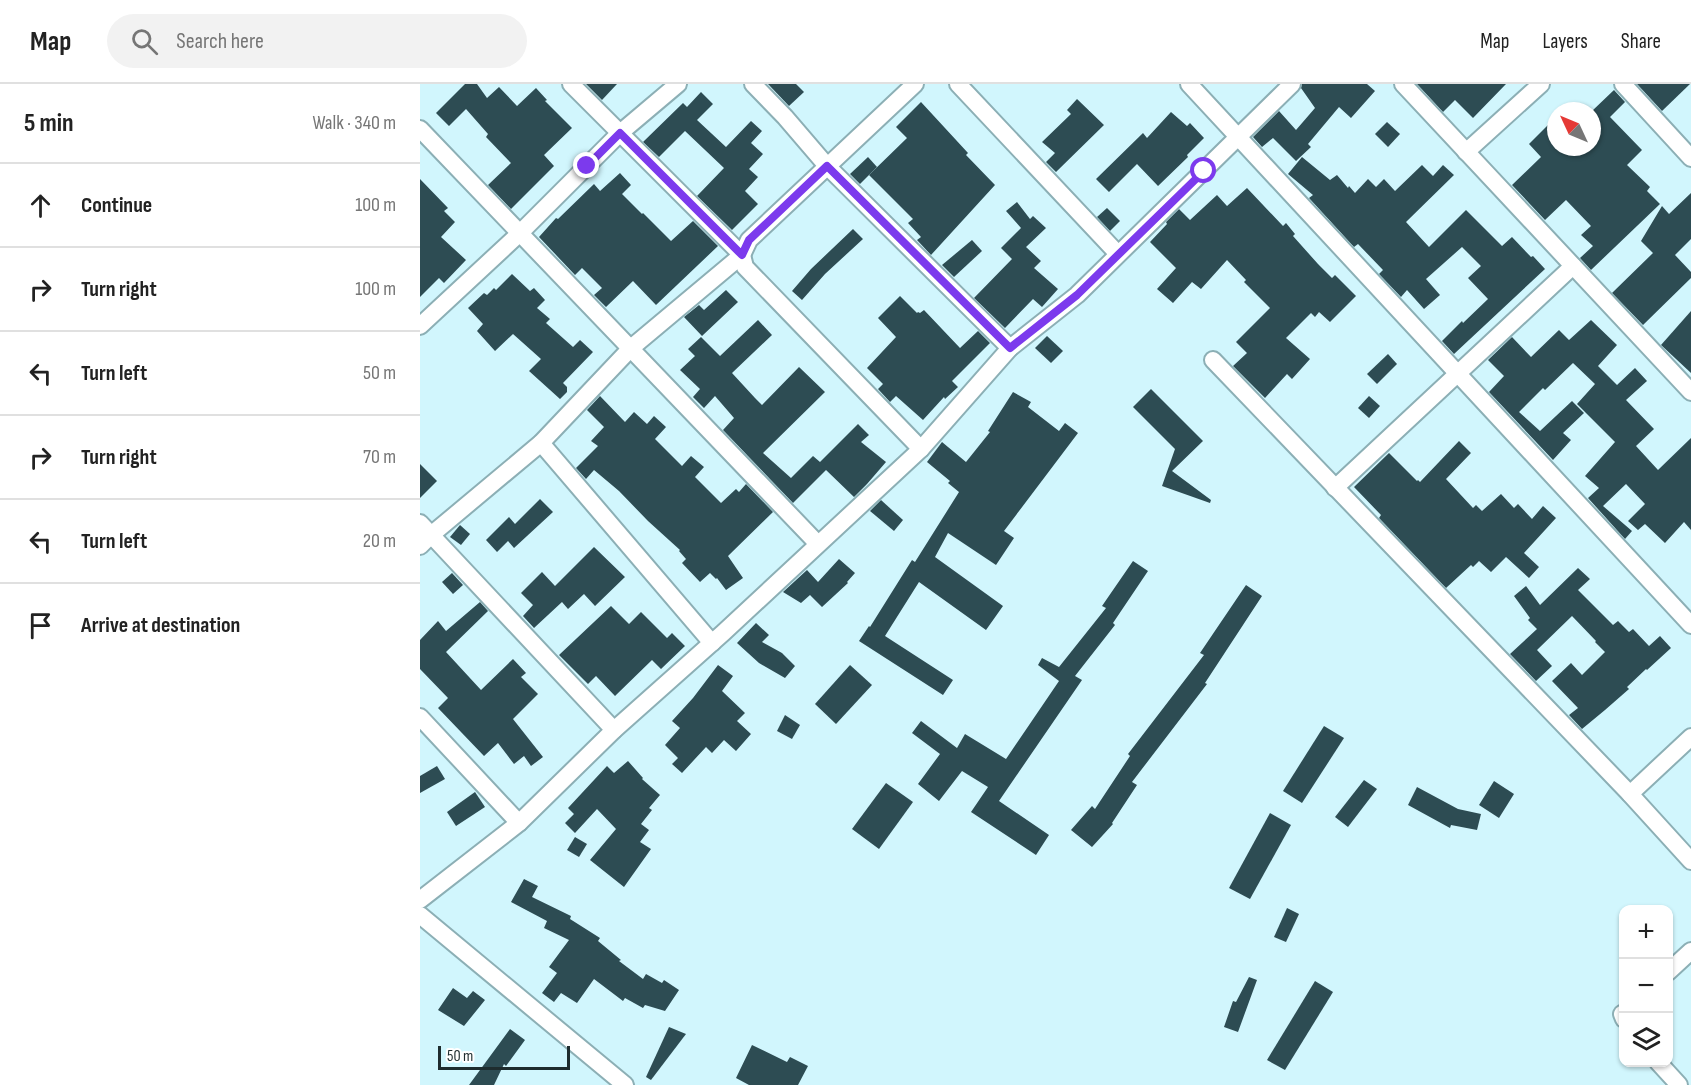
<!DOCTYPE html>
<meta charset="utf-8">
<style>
:root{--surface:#fff;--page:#f2f2f2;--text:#222;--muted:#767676;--line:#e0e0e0}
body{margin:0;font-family:"Sofia Sans Condensed",sans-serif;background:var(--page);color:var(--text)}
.controls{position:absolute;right:18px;bottom:18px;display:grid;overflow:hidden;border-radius:12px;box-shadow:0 2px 4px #0004}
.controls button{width:54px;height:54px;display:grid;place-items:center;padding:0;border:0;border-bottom:2px solid var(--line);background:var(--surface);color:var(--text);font:30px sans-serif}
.compass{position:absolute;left:1127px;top:18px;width:54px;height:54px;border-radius:50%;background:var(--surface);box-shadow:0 2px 4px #0004;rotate:314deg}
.scale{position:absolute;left:18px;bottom:15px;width:132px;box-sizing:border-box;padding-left:6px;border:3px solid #1e2c2e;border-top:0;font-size:16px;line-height:21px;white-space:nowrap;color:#1e2c2e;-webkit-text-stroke:4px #fff;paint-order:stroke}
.stop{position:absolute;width:18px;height:18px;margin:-14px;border:4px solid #7c3aed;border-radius:50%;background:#fff}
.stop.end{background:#7c3aed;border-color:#fff;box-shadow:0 2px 6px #0008}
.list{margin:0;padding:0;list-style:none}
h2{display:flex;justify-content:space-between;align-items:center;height:78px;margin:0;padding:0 24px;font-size:26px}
h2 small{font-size:20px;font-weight:400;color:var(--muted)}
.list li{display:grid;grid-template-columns:39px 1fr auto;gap:18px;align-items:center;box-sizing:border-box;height:84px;padding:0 24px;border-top:2px solid var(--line)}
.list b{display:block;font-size:22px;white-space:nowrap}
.list em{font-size:20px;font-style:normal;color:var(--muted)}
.icon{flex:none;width:33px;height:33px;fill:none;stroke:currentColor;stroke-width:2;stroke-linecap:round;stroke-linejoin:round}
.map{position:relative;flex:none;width:1271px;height:1001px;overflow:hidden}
header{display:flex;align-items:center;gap:36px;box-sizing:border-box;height:84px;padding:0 30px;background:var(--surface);border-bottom:2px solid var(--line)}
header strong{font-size:28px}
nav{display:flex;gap:33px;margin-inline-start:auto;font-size:21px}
.search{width:420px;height:54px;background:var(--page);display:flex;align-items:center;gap:15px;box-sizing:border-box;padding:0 21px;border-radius:33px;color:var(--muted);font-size:22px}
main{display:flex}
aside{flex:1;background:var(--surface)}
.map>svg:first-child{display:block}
.building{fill:#2d4c53}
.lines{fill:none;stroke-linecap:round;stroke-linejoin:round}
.street-casing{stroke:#8cafb5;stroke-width:20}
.street{stroke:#fff;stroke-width:16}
.route{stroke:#7c3aed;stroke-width:8}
</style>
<header>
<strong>Map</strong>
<div class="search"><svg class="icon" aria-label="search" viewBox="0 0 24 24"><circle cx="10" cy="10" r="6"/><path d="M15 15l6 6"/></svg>Search here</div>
<nav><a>Map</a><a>Layers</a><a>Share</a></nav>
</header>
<main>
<aside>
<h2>5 min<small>Walk · 340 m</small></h2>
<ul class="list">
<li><svg class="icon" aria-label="ahead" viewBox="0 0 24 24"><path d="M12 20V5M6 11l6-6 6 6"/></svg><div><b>Continue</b></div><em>100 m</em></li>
<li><svg class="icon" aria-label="right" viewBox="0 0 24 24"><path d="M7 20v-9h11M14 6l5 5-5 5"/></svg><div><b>Turn right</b></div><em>100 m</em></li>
<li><svg class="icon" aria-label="left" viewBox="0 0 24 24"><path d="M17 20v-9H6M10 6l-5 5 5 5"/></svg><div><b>Turn left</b></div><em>50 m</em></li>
<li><svg class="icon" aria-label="right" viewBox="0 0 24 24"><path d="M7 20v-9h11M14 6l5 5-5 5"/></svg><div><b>Turn right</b></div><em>70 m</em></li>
<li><svg class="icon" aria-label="left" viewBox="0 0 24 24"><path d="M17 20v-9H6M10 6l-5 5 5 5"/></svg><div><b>Turn left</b></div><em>20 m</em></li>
<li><svg class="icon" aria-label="arrive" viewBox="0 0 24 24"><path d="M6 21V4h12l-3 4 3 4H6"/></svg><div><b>Arrive at destination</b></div></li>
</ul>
</aside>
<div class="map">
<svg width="1271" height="1001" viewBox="0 0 1271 1001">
<rect width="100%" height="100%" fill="#d1f6fd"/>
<g class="building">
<polygon points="45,0 57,0 67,14 79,3 97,22 116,4 127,16 125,17 152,44 124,71 134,82 91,125 68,101 91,79 66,53 68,50 46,25 29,42 16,29"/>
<polygon points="166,0 197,0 182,16"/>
<polygon points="348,0 376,0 384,8 369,22"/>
<polygon points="882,0 947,0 955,7 931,34 919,23 888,60 891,63 876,77 853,54 842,63 833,53 859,27 876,46 895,24 881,4"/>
<polygon points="997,0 1086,0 1053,34 1035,16 1023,28"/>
<polygon points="1217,0 1270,0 1242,27"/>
<polygon points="1194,6 1205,18 1190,33 1222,66 1207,81 1230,103 1227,107 1240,120 1171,186 1160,174 1173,162 1161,151 1171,142 1146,116 1125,136 1092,101 1121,73 1109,60 1136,33 1136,63 1172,63 1172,27"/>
<polygon points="281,8 293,20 277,36 306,63 331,37 342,47 331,59 343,70 329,85 338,93 325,107 338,120 312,146 277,112 304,84 265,47 239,73 223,58 263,19 267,23"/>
<polygon points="657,15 684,41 636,88 626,78 635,69 622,58 651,30 647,26"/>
<polygon points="501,18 548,69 546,71 575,101 511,171 497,156 501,153 488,139 493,135 449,91 487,54 476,43"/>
<polygon points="751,28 767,42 770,39 784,54 767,71 768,73 738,102 717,80 689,108 676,95 723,49 727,54"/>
<polygon points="967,38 980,50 968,63 955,50"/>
<polygon points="448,73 457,83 440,100 430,90"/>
<polygon points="882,73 910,96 917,91 928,104 929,102 935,109 948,95 956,103 964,95 975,107 1002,81 1013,92 1023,81 1034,91 986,138 1009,163 1046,126 1082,162 1092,153 1111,173 1113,172 1125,185 1034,270 1022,257 1042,237 1043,239 1068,215 1048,194 1061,182 1042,163 1006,195 1020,211 1004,225 987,206 981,213 959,190 963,186 938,160 934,163 889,114 893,111 868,90"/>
<polygon points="200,89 211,101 202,110 222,130 223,129 251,157 273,137 298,162 236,221 213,197 186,223 174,211 182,204 162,184 155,191 119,153 136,134 138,135 174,100 180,107"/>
<polygon points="0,95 28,124 24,127 35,138 21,153 46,176 24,199 19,194 0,213"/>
<polygon points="827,104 863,142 866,139 875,150 873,152 898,180 912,194 915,191 936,212 910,238 899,228 895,233 891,229 866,254 890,275 872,295 867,290 845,314 813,282 827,269 816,258 850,224 824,198 826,196 807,176 781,205 772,198 753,219 737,205 756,184 730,158 747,140 746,138 759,125 770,136 797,111 807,122"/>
<polygon points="1271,109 1271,155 1255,171 1271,188 1271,194 1223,241 1192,209 1233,169 1221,157 1242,122 1249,130"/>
<polygon points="597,118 610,135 613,132 626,144 606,163 621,177 614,184 638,205 622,223 613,215 585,244 554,214 592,175 581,164 601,144 586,127"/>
<polygon points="687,124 700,137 690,147 677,133"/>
<polygon points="433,145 443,155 405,190 382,216 372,207 391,185"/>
<polygon points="552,156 562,167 534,193 522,181"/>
<polygon points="92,190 110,207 114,204 125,216 117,224 130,235 126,239 153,263 160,256 173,268 143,299 147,303 147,308 140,315 109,287 121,275 93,250 75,267 57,247 63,240 48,224 64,209 67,211 74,204 76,206"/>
<polygon points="306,206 318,218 282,252 264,233 279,221 284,226"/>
<polygon points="480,212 497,229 498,228 500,229 504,226 540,264 558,247 570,259 532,297 538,303 525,315 524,313 503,336 476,312 470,318 458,305 463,300 447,284 476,253 458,234"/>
<polygon points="1271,227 1271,289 1241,261"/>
<polygon points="338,236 352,251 312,289 335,314 342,321 379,283 405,308 343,369 371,394 393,372 400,378 438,340 449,351 441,358 466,378 447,400 434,413 406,386 373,419 303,346 314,334 295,312 284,324 273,313 280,305 260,286 275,272 268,265 281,253 300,272"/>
<polygon points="1171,236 1197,261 1178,282 1197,301 1215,284 1227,297 1206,316 1234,345 1216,362 1238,386 1271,354 1271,446 1264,438 1245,459 1225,440 1218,446 1208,437 1225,420 1206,400 1183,422 1212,447 1205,455 1168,414 1179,404 1165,392 1195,358 1157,320 1175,300 1153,279 1125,306 1123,304 1099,328 1120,347 1152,317 1164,329 1143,349 1151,356 1133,376 1069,308 1084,292 1068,276 1092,253 1111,273 1139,246 1149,256"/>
<polygon points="627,252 643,267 631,279 615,264"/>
<polygon points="968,270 977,280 957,300 947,290"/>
<polygon points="731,305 783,357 752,387 791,416 790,419 742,402 755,365 713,323"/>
<polygon points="593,308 611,318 608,323 639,347 645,339 658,349 584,447 594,454 576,481 528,449 515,473 583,522 566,546 499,498 465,552 533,596 523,611 439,557 449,542 450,543 492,476 495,478 539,408 528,399 530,397 507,378 522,358 546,378 570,348 568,347"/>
<polygon points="180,312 205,338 214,328 227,340 234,332 246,343 235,355 262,382 271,372 284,383 275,393 301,419 316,405 319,408 326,400 353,428 308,472 323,494 306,506 297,494 296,495 290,489 280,498 262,479 266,475 259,467 260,466 228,437 199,407 174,386 166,395 156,384 178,362 171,357 184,343 167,326"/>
<polygon points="949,312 960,322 949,334 938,324"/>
<polygon points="1039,357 1051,369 1026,395 1053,424 1056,421 1062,427 1081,410 1094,424 1098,420 1112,435 1123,422 1136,434 1104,469 1119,483 1109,494 1086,473 1071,488 1059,477 1053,483 1051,481 1026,504 959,434 961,431 934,403 969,369 997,397 998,396 1000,398"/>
<polygon points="0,380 17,397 0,414"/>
<polygon points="120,415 133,428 94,464 88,457 77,468 66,456 89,433 95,440"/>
<polygon points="461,416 483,436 474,447 450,427"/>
<polygon points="40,441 50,450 41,461 30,453"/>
<polygon points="174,463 205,493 175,522 164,510 148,525 142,518 114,544 103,532 113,521 101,509 122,488 135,502"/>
<polygon points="419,475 435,489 427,498 428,499 402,523 390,511 381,519 363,508 387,486 398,498"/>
<polygon points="713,477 728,487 693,539 695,541 655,592 662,596 579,717 629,751 616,771 551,728 568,703 542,687 519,717 498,700 520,670 492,649 501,637 537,664 545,650 586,675 639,597 618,581 622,574 639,583 686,524 682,522"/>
<polygon points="1158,484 1170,495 1158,506 1193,541 1198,537 1209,548 1213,545 1229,562 1240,552 1251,564 1227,586 1226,585 1207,603 1209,605 1185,626 1162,645 1149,631 1158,624 1132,597 1151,579 1162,591 1185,568 1175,558 1176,557 1152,532 1117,566 1132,582 1116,597 1090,570 1117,545 1108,536 1110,534 1094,512 1106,502 1120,521"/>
<polygon points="32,489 43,501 33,510 22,498"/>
<polygon points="826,501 842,512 785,599 787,600 712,698 717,701 692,739 693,740 672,763 651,746 672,722 675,725 710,672 708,670 784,571 780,569"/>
<polygon points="60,518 68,527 26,568 61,606 93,575 106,589 101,593 118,610 93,635 123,673 111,682 104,672 94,680 78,659 64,672 18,624 28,614 0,585 0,556 18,537 26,547"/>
<polygon points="191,522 209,540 221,528 247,554 252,549 265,562 241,585 232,576 195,612 176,592 168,600 139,571"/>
<polygon points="336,539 349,551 342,558 362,569 375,582 365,594 339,579 317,559"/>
<polygon points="298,581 313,592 302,607 325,629 317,637 331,650 316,667 304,656 292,669 286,663 262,689 252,680 258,674 245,661 260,644 252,637 273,614"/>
<polygon points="430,581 452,601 416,640 395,620"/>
<polygon points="365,631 380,641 372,655 357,647"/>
<polygon points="904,642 924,654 882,719 863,707"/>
<polygon points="208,677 223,694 222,695 240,711 229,724 232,726 221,740 229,746 220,758 231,765 204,803 170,776 196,745 177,725 155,749 145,739 154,730 148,724 187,682 194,689"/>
<polygon points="17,682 25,695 0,709 0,692"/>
<polygon points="944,696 957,705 928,743 915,733"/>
<polygon points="1074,697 1094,710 1079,734 1059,721"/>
<polygon points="466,699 493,718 459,765 432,745"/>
<polygon points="997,703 1038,725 1061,730 1057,746 1031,741 1030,744 988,721"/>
<polygon points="55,708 65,723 36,742 27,728"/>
<polygon points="850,729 871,741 830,815 809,804"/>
<polygon points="155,753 167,760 159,773 147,766"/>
<polygon points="104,795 118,802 112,813 151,832 150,835 180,854 178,857 201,876 199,877 223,895 226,890 242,899 244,896 259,906 245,927 225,921 223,924 205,914 203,917 174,895 157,919 141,909 134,918 122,909 137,889 129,883 149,856 124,844 127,837 91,818"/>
<polygon points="867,824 879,830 866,858 854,853"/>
<polygon points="829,893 837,896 818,948 804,943 813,917 816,918"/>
<polygon points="895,897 913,908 865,986 847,976"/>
<polygon points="33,904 47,914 53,907 65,916 44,942 18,926"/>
<polygon points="249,943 266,950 231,996 226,993"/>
<polygon points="90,945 105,956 86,982 84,980 74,1001 49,1001"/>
<polygon points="332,961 367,978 370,973 388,982 378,1001 329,1001 316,994"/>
</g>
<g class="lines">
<g class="street-casing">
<g id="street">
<polyline points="151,0 322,171 325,183 501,365"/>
<polyline points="333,0 365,33 407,82 590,264"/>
<polyline points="538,0 698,170"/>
<polyline points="769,0 1271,541"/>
<polyline points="983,0 1271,308"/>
<polyline points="1203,0 1271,74"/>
<polyline points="0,45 398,460"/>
<polyline points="1046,68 1121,0"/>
<polyline points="0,242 100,149 200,49 258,0"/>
<polyline points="793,276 1210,710 1271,777"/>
<polyline points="121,359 292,559"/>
<polyline points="915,404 1153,182"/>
<polyline points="0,439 194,646"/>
<polyline points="0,462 11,451 121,359 211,264 322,171 329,156 495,0"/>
<polyline points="0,633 99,739"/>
<polyline points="1210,710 1271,653"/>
<polyline points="0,816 99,739 194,646 303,549 501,365 590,264 657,211 872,0"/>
<polyline points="0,831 205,1001"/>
<polyline points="1248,888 1271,867"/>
<polyline points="1204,929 1202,930 1204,935"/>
<polyline points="1238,978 1259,1001"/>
</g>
</g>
<use href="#street" class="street"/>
</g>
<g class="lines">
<polyline class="route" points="167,82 200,49 322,171 329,156 407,82 590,264 657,211 784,87"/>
</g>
</svg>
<div class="controls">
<button>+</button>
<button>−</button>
<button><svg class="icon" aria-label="layers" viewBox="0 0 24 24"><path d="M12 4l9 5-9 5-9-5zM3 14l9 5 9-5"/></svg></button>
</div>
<svg class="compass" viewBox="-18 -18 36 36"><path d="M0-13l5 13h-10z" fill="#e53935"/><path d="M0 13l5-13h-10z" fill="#767676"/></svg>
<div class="scale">50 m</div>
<div class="stop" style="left:784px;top:87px"></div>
<div class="stop end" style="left:167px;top:82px"></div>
</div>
</main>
